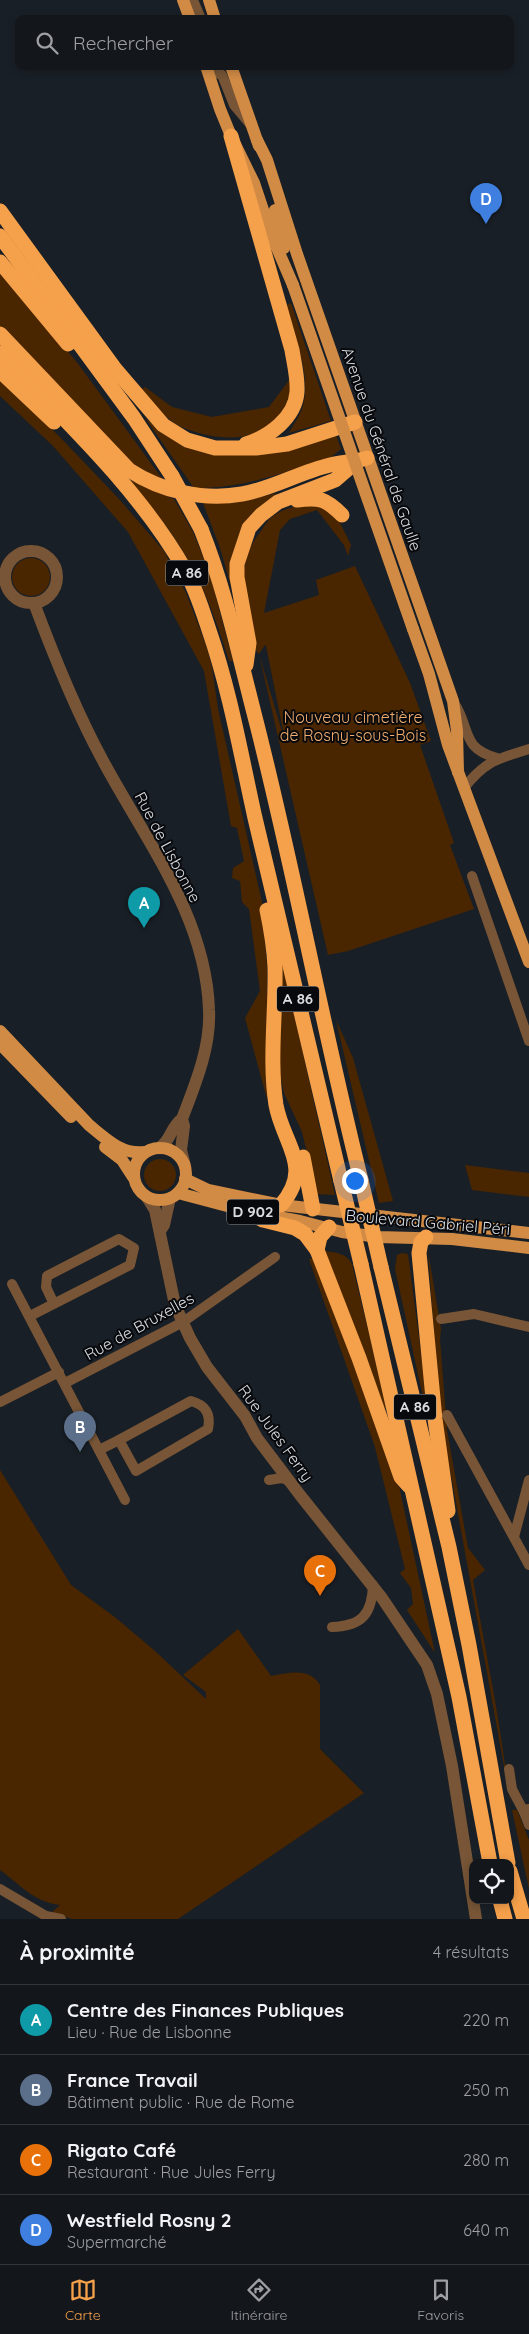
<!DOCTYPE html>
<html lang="fr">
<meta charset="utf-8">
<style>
:root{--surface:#13171c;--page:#1c2025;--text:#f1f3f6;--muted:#9d9fa3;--line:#32363b;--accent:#f7a14a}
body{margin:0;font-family:Quicksand,sans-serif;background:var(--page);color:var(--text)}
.controls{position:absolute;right:15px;bottom:15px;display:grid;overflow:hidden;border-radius:10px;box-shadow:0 2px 8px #0003}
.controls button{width:45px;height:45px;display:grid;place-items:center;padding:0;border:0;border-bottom:1px solid var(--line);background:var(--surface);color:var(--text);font:25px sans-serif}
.you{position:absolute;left:354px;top:1180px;width:18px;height:18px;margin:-12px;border:4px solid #fff;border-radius:50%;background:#1a73e8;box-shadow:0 0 0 8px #1a73e833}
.badge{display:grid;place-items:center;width:32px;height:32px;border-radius:50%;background:var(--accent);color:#fff;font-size:16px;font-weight:700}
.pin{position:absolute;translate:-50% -41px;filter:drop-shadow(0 1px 2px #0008)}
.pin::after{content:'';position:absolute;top:26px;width:18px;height:15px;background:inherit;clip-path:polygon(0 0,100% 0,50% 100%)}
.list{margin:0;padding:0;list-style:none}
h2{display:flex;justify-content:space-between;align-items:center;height:65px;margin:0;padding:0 20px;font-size:21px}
h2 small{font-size:16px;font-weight:400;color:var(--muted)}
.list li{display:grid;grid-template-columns:32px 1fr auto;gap:15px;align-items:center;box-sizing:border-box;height:70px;padding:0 20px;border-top:1px solid var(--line)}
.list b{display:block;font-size:19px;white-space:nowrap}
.list p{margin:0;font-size:16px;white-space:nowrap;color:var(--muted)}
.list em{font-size:16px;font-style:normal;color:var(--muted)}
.icon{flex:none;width:28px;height:28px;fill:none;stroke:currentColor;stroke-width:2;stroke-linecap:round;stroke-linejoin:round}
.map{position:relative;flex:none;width:529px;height:1919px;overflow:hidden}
.search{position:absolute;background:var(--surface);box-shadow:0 2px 8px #0003;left:15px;right:15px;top:15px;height:55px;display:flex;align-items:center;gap:12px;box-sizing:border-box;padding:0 18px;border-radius:10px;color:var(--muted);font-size:19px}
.sheet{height:345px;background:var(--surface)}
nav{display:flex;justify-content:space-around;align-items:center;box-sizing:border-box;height:70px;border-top:1px solid var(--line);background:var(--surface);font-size:14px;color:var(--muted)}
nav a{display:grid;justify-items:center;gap:2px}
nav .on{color:var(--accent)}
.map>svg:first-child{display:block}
.green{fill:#492600;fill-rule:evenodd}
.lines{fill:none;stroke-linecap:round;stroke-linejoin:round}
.minor{stroke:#775536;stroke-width:10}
.tertiary{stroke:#775536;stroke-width:12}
.primary{stroke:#d18b45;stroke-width:12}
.motorway{stroke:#f5a04a;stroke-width:15}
.primary-bridge{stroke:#d18b45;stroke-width:12}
.motorway-bridge{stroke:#f5a04a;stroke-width:15}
.labels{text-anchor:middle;stroke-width:4;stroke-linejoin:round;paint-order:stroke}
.shield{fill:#07090c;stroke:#9a9da1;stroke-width:1}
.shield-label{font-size:15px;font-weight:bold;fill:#d9dde1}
.street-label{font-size:16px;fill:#d9dde1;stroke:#07090c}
.park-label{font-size:16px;fill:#f2ae6f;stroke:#07090c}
</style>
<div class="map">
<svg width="529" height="1919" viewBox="0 0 529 1919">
<rect width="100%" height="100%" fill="#191f26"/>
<g class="green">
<polygon points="0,269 79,365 164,481 127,462 0,334"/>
<path d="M291 303 331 421 289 433C293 425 299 417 302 409 313 376 294 337 285 306Z"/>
<path d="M290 379C293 390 290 394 286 404 268 445 219 442 184 428 167 422 154 403 141 390L145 387 172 407 212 417 269 407Z"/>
<polygon points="0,380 59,436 119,499 164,551 186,593 206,645 212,667 218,709 262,902 267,966 267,1099 245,1018 260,991 249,909 242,902 240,881 232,878 233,868 244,861 237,828 231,826 204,671 128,532 53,446 0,396"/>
<path d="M145 418C156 426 167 437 179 443 229 469 284 447 336 435L341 449 331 457C283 473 245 488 194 488Z"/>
<path d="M128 479 174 499 193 532 209 571 233 661H229C216 619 202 579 177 542 163 520 144 500 128 479Z"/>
<polygon points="277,493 252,514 234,585 231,586 220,548 203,503 240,502"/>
<path d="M317 502 337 517 351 545 348 556 344 545 317 510 290 519 280 530 264 613 319 595 316 580 355 566 410 683 431 741 420 745 454 843 450 845 474 909 348 951 328 955 259 654 252 646C246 605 232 566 261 531 264 526 268 520 273 516 286 507 303 505 317 502ZM265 645 266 646 286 745 259 654Z"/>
<circle cx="31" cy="577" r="19"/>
<polygon points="282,961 335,1195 314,1194 309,1161 302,1132 284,1093 278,1065"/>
<polygon points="336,1020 353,1058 393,1201 379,1203"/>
<circle cx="160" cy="1175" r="16"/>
<polygon points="465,1165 529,1173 529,1197 472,1190"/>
<path d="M325 1251C337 1253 346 1253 352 1264L387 1408 383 1409Z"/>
<polygon points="428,1251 441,1329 440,1339 447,1430 468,1548 485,1570 473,1580 497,1712 512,1810 517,1810 529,1840 529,1889 512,1810 446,1448 437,1378"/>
<polygon points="402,1253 408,1254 428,1407 426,1411 395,1269 397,1255"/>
<polygon points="314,1258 398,1481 435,1653 407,1610 413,1604 411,1588 400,1573 405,1569 375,1447 309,1259"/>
<path d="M0 1470 71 1585 116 1618 155 1651 206 1699V1692L183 1675 238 1629 271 1676C289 1673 309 1667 320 1685V1749L364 1793 178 1919H72L52 1912 60 1905C33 1902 20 1884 0 1870Z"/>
</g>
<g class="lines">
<g class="minor">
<polyline points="193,0 201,19"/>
<polyline points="207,69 222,75 234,105 250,124"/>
<path d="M455 704C471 730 461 748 497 758"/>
<path d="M464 788C485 761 497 759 529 749"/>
<polyline points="472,876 529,1041"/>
<polyline points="12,1284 125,1500"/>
<polyline points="30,1316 130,1265 134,1248 119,1239 47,1276 46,1287 54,1304"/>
<polyline points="441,1319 474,1314 529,1327"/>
<polyline points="65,1383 183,1322 275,1257"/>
<path d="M191 1401C206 1405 211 1414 208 1429L136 1471 119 1440Z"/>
<polyline points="0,1402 59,1372"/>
<polyline points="447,1415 529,1565"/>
<polyline points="99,1450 119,1440"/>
<polyline points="269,1480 282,1478 290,1481"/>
<polyline points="514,1537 529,1480"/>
<path d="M332 1627C362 1626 372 1614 373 1585"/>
<polyline points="509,1769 512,1789 524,1812"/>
<polyline points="528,1809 524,1812 529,1825"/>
<polyline points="0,1889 46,1916 61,1919"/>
</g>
<g class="tertiary">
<circle cx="31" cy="577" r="26"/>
<path d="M34 603C53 654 76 711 102 759 144 838 206 916 209 1010 211 1047 195 1085 182 1119L184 1126 181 1150 185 1166"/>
<path d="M159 1148C171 1141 171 1126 182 1119"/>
<polyline points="147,1197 155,1210 175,1305 190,1338 207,1367 245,1416 257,1438 300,1495 382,1598 427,1665 437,1694 452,1766 476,1919"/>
<polyline points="160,1231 164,1225 170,1198"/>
</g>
<g class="primary">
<polyline points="183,0 190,19"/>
<polyline points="209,0 215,19"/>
<polyline points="206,66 220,109 231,136 254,183 271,234 293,285"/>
<polyline points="231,66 259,146"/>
<polyline points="257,140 267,160 297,254 453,701 457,731 458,772"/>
<polyline points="275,210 284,248"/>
<polyline points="413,629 429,674 448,745 529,962"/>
<path d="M0 1031 89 1125C106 1139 122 1155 145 1152"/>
<polyline points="0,1044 71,1117"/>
<polyline points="105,1147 122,1160 133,1177"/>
<circle cx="160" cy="1174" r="26"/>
<polyline points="185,1179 208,1190 281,1205 529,1233"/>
<polyline points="178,1193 246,1211 300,1221 342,1232 378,1237 452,1239 529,1248"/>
</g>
<g class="motorway">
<path d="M231 136 292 350C294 363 298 378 297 392 295 418 269 437 246 444"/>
<polyline points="0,211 115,369 163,425 187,440 215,448 256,448 287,444 355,422"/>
<polyline points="0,236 134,418 172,476"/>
<polyline points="0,262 68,344"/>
<path d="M0 334 129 470C161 491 203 501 242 494 272 489 300 472 330 465 342 462 355 462 367 458"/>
<path d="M0 353C63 418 140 490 185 570 196 589 202 609 209 630 230 691 241 755 255 818 283 939 313 1060 341 1181"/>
<polyline points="0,371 54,422"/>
<path d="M297 500C320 497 326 499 342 515"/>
<path d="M201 529C225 589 238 651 254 713 294 868 322 1025 361 1180"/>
<polyline points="246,665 249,643 237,577 237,564 249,528 261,515 278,502 335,480 357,461"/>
<path d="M267 910C271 929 274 948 275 967 276 1013 269 1060 276 1105 283 1144 314 1167 281 1205"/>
<polyline points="303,1157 313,1209"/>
<polyline points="246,1211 263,1220 295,1228 305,1234 317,1250 359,1358 401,1477 409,1486"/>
<polyline points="426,1237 421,1242 419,1253 435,1419 448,1511"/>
<polyline points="317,1250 320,1237 329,1227"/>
<polyline points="361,1264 459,1697 490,1863"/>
<polyline points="381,1267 449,1547 469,1645 508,1863"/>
<polyline points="510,1871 524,1919"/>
<polyline points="500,1900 505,1919"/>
</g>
<polyline class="primary-bridge" points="293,285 413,629"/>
<g class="motorway-bridge">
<polyline points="172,476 201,529"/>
<polyline points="361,1180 381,1267"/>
<polyline points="341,1181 361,1264"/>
</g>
</g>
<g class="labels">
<g class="shield">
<rect x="166" y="560.5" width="42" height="25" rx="4"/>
<rect x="277" y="986.5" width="42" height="25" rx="4"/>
<rect x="227" y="1199.5" width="52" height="25" rx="4"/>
<rect x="394" y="1394.5" width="42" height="25" rx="4"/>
</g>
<g class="shield-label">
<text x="187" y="578">A 86</text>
<text x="298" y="1004">A 86</text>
<text x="253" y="1217">D 902</text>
<text x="415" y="1412">A 86</text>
</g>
<g class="street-label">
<text transform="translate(382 449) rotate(71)" y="6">Avenue du Général de Gaulle</text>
<text transform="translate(168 847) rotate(62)" y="6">Rue de Lisbonne</text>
<text transform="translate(428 1222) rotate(5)" y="6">Boulevard Gabriel Péri</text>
<text transform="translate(139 1326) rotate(-29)" y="6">Rue de Bruxelles</text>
<text transform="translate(276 1433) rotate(54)" y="6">Rue Jules Ferry</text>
</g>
<g class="park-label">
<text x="353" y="723">Nouveau cimetière<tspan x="353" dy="18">de Rosny-sous-Bois</tspan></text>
</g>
</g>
</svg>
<div class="controls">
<button><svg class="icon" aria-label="locate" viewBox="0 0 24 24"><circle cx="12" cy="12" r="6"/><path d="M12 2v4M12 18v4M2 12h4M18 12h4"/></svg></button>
</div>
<div class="you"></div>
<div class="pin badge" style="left:144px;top:928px;background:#0f9aa8">A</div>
<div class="pin badge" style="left:80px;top:1452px;background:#5c6f8a">B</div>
<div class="pin badge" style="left:320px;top:1596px;background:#e8710a">C</div>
<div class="pin badge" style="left:486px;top:224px;background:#3f7fe0">D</div>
<div class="search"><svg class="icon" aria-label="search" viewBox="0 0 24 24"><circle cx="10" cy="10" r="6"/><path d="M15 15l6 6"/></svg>Rechercher</div>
</div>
<section class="sheet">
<h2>À proximité<small>4 résultats</small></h2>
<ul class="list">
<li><span class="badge" style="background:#0f9aa8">A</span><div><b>Centre des Finances Publiques</b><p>Lieu · Rue de Lisbonne</p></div><em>220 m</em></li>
<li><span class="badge" style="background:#5c6f8a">B</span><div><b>France Travail</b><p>Bâtiment public · Rue de Rome</p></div><em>250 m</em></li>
<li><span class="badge" style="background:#e8710a">C</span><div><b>Rigato Café</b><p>Restaurant · Rue Jules Ferry</p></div><em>280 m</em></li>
<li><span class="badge" style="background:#3f7fe0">D</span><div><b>Westfield Rosny 2</b><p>Supermarché</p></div><em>640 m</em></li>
</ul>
</section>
<nav>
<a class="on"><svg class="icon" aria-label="map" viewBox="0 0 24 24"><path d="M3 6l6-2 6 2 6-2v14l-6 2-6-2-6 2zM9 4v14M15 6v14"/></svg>Carte</a>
<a><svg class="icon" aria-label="directions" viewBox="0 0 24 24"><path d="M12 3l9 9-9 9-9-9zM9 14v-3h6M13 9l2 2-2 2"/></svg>Itinéraire</a>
<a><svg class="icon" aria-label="saved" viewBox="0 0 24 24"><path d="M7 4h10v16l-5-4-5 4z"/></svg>Favoris</a>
</nav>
